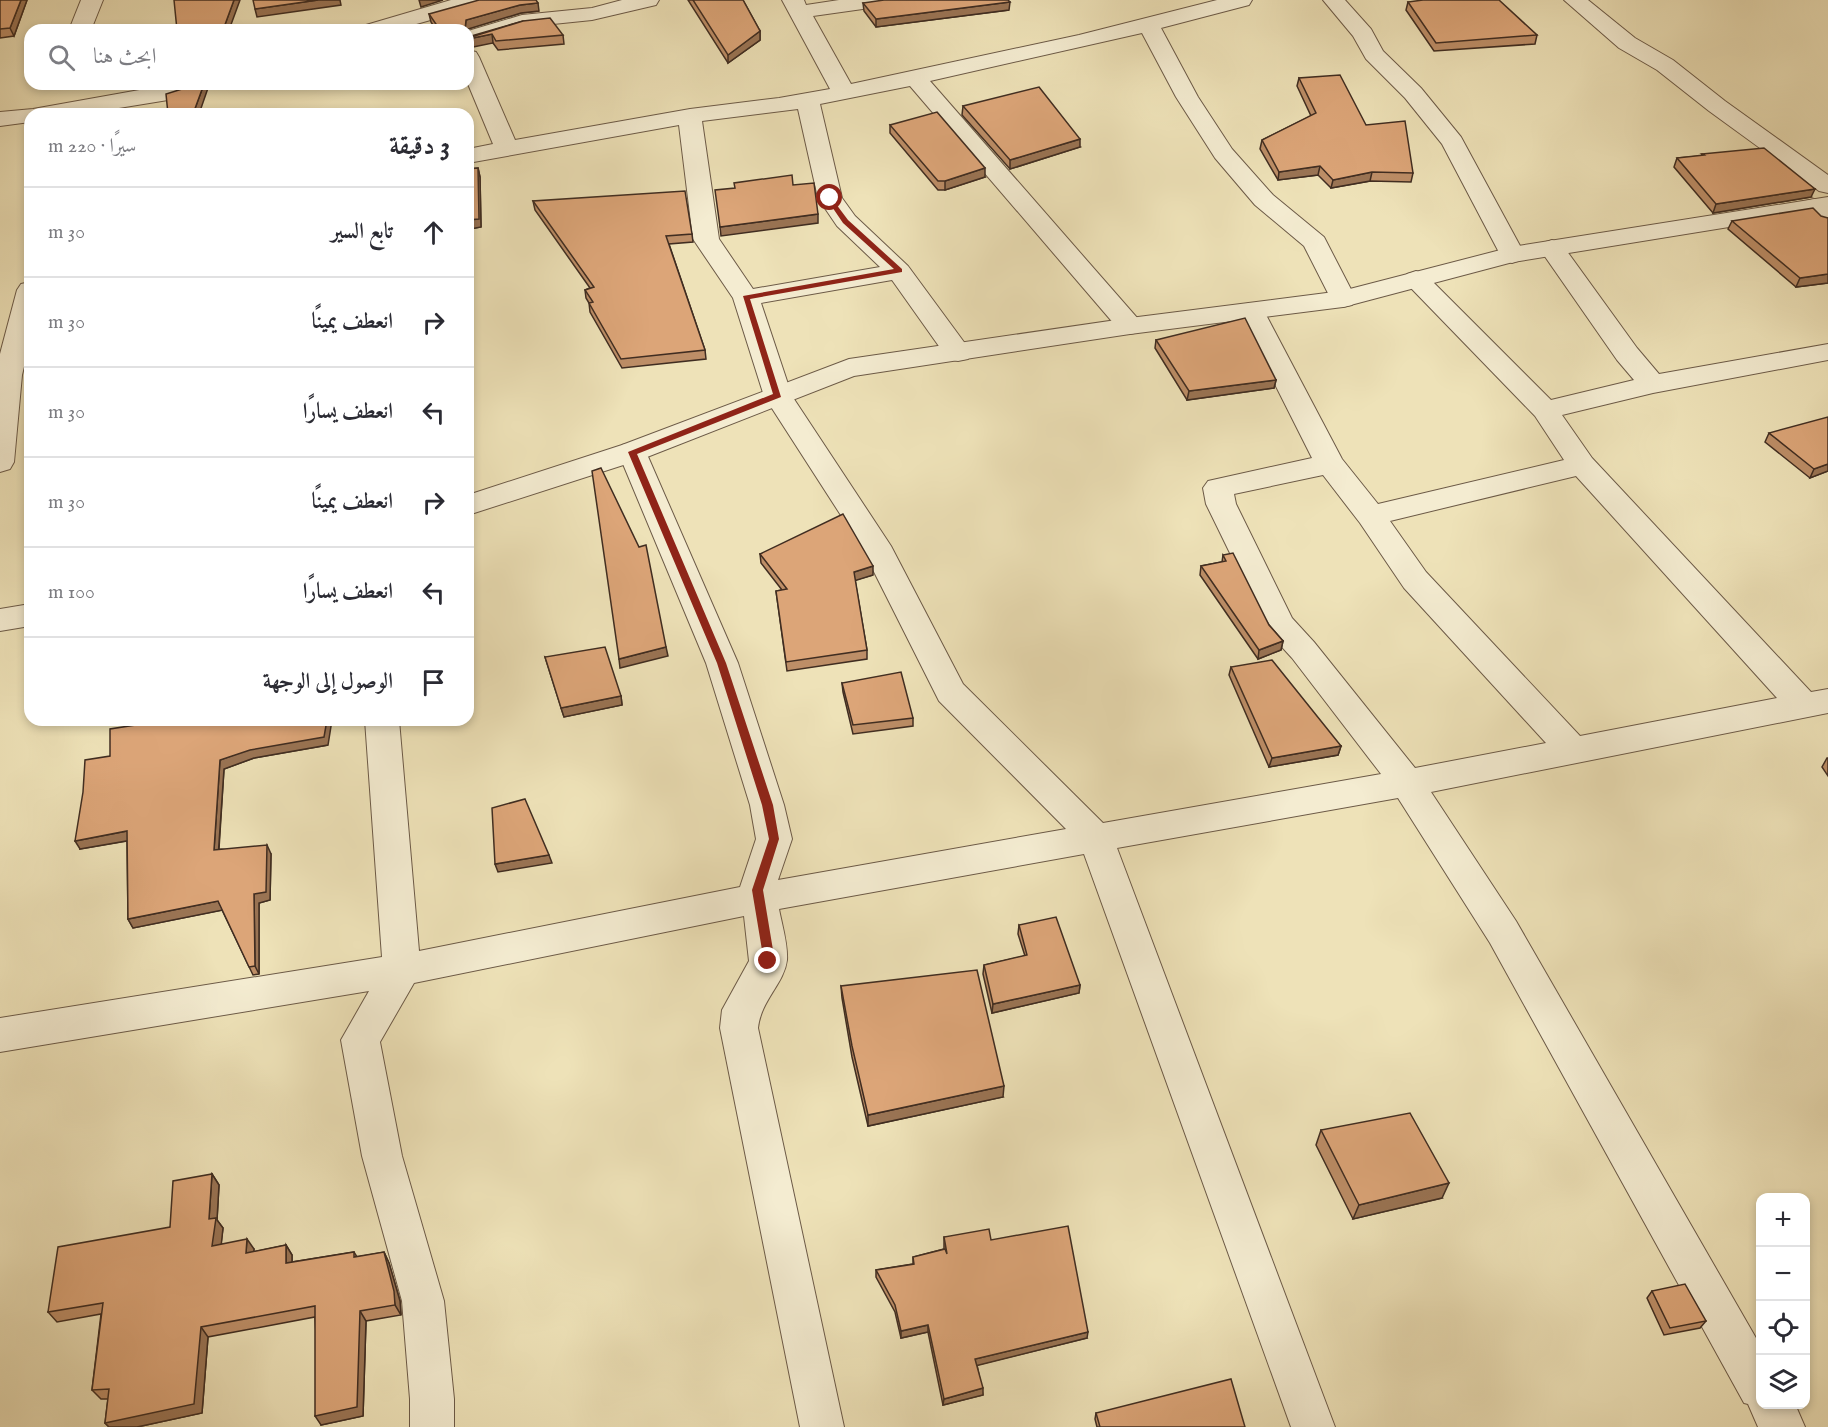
<!DOCTYPE html>
<html lang="ar">
<meta charset="utf-8">
<style>
:root{--surface:#fff;--page:#f7f7f7;--text:#2b2b33;--muted:#7c7c81;--line:#e1e1e2}
body{margin:0;font-family:"IM FELL English",Amiri,serif;background:var(--page);color:var(--text);direction:rtl}
.controls{position:absolute;right:18px;bottom:18px;display:grid;overflow:hidden;border-radius:12px;box-shadow:0 3px 9px #0003}
.controls button{width:54px;height:54px;display:grid;place-items:center;padding:0;border:0;border-bottom:2px solid var(--line);background:var(--surface);color:var(--text);font:30px sans-serif}
.stop{position:absolute;width:18px;height:18px;margin:-14px;border:4px solid #8f2418;border-radius:50%;background:#fff}
.stop.end{background:#8f2418;border-color:#fff;box-shadow:0 2px 6px #0008}
.list{margin:0;padding:0;list-style:none}
h2{display:flex;justify-content:space-between;align-items:center;height:78px;margin:0;padding:0 24px;font-size:26px}
h2 small{font-size:20px;font-weight:400;color:var(--muted)}
.list li{display:grid;grid-template-columns:39px 1fr auto;gap:18px;align-items:center;box-sizing:border-box;height:90px;padding:0 24px;border-top:2px solid var(--line)}
.list b{display:block;font-size:22px;white-space:nowrap}
.list em{font-size:20px;font-style:normal;color:var(--muted)}
.icon{flex:none;width:33px;height:33px;fill:none;stroke:currentColor;stroke-width:2;stroke-linecap:round;stroke-linejoin:round}
.map{position:relative;flex:none;width:1828px;height:1427px;overflow:hidden;direction:ltr}
.search{position:absolute;background:var(--surface);box-shadow:0 3px 9px #0003;left:24px;top:24px;width:450px;height:66px;display:flex;align-items:center;gap:15px;box-sizing:border-box;padding:0 21px;border-radius:18px;color:var(--muted);font-size:22px}
.panel{position:absolute;background:var(--surface);box-shadow:0 3px 9px #0003;left:24px;top:108px;width:450px;height:618px;border-radius:18px;direction:rtl}
.map>svg:first-child{display:block}
.lines{fill:none;stroke-linecap:round;stroke-linejoin:round}
.minor-casing{stroke:#6c5a47;stroke-width:2}
.tertiary-casing{stroke:#6c5a47;stroke-width:2}
.minor{fill:#f4ecd1;fill-rule:evenodd}
.tertiary{fill:#f4ecd1;fill-rule:evenodd}
.wall{fill:#bd8e67;stroke:#402d21;stroke-width:1.5}
.shaded-wall{fill:#9a7454;stroke:#402d21;stroke-width:1.5}
.building{fill:#dca578;stroke:#402d21;stroke-width:1.5}
.route{fill:#8f2418}
</style>
<div class="map">
<svg width="1828" height="1427" viewBox="0 0 1828 1427">
<rect width="100%" height="100%" fill="#eee2b8"/>
<filter id="stains"><feTurbulence type="fractalNoise" baseFrequency=".00333" numOctaves="4"/><feColorMatrix values="0 0 0 0 .2 0 0 0 0 .09 0 0 0 0 .02 0 0 0 .5 -.17"/></filter>
<radialGradient id="worn" r=".72"><stop offset=".6" stop-color="#630" stop-opacity="0"/><stop offset="1" stop-color="#630" stop-opacity=".3"/></radialGradient>
<g class="lines">
<g class="minor-casing">
<g id="minor">
<polygon points="81,0 103,0 91,30 69,30"/>
<polygon points="451,0 487,0 484,5 395,30 363,30 366,25"/>
<polygon points="622,0 659,0 656,5 592,20 524,27 468,45 468,31 522,15 592,8"/>
<path d="M782 0H804L806 5 839 0H895L892 5 884 6 813 16 851 84 1079 35 1217 0H1252L1249 5 1161 28 1198 97 1232 149 1273 195 1324 237 1356 299 1352 305 1343 307 1334 305 1304 246 1255 205 1215 158 1176 97 1142 33 930 81 1139 320 1143 326 1139 332 1130 334 1121 332 910 86 820 104 842 198 855 216 908 266 972 353 968 359 958 361 948 359 892 280 761 303 792 396 891 546 963 684 1103 823 1381 774 1292 658 1269 633 1206 504 1203 488 1208 481 1312 458 1238 311 1242 305 1251 303 1260 305 1264 311 1342 459 1378 504 1564 460 1535 416 1407 284 1403 279 1407 274 1416 271 1425 274 1551 400 1634 380 1617 360 1539 248 1543 243 1552 240 1561 243 1637 348 1659 374 1828 344V360L1653 393 1562 415 1592 458 1811 692 1828 689V713L1431 792 1516 921 1760 1345V1404H1795L1805 1427H1758L1748 1404 1744 1403 1490 943 1398 798 1117 848 1335 1427H1291L1084 854 779 909C782 925 788 944 787 960 784 984 761 1000 758 1028L844 1427H800L720 1028 722 1010 749 961 744 916 414 983 380 1042 402 1156 444 1301 454 1399V1427H410V1399L402 1301 362 1156 341 1040 369 991 0 1052V1018L382 957 365 720H399L419 951 740 887 756 839 750 805 706 663 618 452 622 445 632 443 642 445 646 452 738 663 784 805 792 839 778 880 1066 829 939 701 862 548 764 396 733 298 693 239 679 125 468 163V149L493 144 468 84V50L476 52 479 57 515 140 690 109 779 98 830 89ZM798 109 818 198 837 226 880 267 753 289 719 239 702 121ZM1323 475 1360 523 1404 588 1546 743 1415 768 1314 642 1292 618 1236 504 1234 494ZM1576 476 1777 698 1580 736 1426 572 1390 521Z"/>
<polygon points="1323,0 1345,0 1371,29 1383,51 1421,88 1461,137 1525,255 1521,260 1512,263 1503,260 1442,144 1405,98 1366,59 1353,36"/>
<polygon points="1564,0 1588,0 1635,38 1673,60 1725,101 1828,175 1828,193 1819,191 1709,111 1657,70 1619,48"/>
<polygon points="173,84 208,84 205,89 168,100 82,114 30,114 30,122 0,126 0,112 33,109"/>
<polygon points="1815,199 1828,205 1828,225 1819,223 1803,206 1806,201"/>
<polygon points="30,282 30,342 22,375 14,462 10,469 0,472 0,354 17,290 21,284"/>
</g>
</g>
<g class="tertiary-casing">
<g id="tertiary">
<polygon points="1828,197 1828,211 1513,262 1343,307 1130,334 854,376 642,459 468,515 468,495 622,445 849,359 1130,318 1342,291 1512,247"/>
<polygon points="30,604 30,626 0,631 0,609"/>
</g>
</g>
<use href="#minor" class="minor"/>
<use href="#tertiary" class="tertiary"/>
</g>
<g class="wall">
<polygon points="0,0 27,0 14,36 0,38"/>
<polygon points="688,0 743,0 760,31 760,40 728,63"/>
<polygon points="1408,2 1537,35 1535,44 1434,51 1406,10"/>
<polygon points="863,3 1009,10 876,27 864,11"/>
<polygon points="539,11 521,13 467,29 467,30 436,30 431,22 429,14"/>
<polygon points="523,21 563,35 564,44 498,50 493,43 468,37"/>
<polygon points="1299,78 1366,125 1413,173 1411,182 1370,181 1331,188 1318,175 1278,180 1260,149 1262,140 1311,116 1297,86"/>
<polygon points="963,106 1080,147 1010,169 962,115"/>
<polygon points="890,125 985,177 945,190 938,190 890,133"/>
<polygon points="1702,154 1811,197 1713,213 1674,167 1677,158 1701,156"/>
<polygon points="478,168 480,177 481,227 470,229 471,282 468,282 468,169"/>
<polygon points="533,201 692,234 693,242 669,244 705,350 706,359 622,368 590,312 589,303 586,298 585,290 590,288 535,210"/>
<polygon points="1828,218 1828,283 1796,287 1728,229 1732,221"/>
<polygon points="1156,340 1276,380 1274,388 1187,400 1155,348"/>
<polygon points="1769,433 1828,471 1810,478 1765,442"/>
<polygon points="760,554 873,575 855,580 867,650 867,659 787,671 776,591 782,590 761,563"/>
<polygon points="1223,555 1269,625 1283,641 1281,650 1258,659 1200,575 1201,566 1222,562"/>
<polygon points="545,657 621,696 622,705 564,717"/>
<polygon points="1231,667 1341,746 1338,755 1269,767 1229,675"/>
<polygon points="842,683 913,718 913,726 853,734 843,692"/>
<polygon points="328,745 254,758 224,769 219,849 271,854 270,900 259,903 259,974 253,975 222,910 133,928 128,919 127,841 80,849 110,756"/>
<polygon points="1827,758 1828,758 1828,776 1822,767"/>
<polygon points="1019,925 1080,985 1079,993 992,1013 983,974 984,965 1025,956 1018,934"/>
<polygon points="841,986 1003,1097 868,1126 852,1057 842,998"/>
<polygon points="1321,1130 1442,1198 1353,1219 1316,1145"/>
<polygon points="212,1174 219,1185 217,1220 223,1228 221,1244 254,1249 253,1252 286,1245 292,1255 292,1262 354,1252 357,1257 384,1252 389,1263 400,1301 401,1315 366,1321 363,1416 321,1425 315,1317 208,1337 202,1413 137,1427 109,1427 105,1423 108,1399 101,1399 92,1390 101,1314 57,1322 48,1312 170,1227"/>
<polygon points="944,1237 991,1240 1087,1338 977,1365 983,1395 943,1405 928,1332 901,1338 895,1312 876,1277 876,1270 913,1264 913,1257 944,1249"/>
<polygon points="1652,1291 1706,1321 1700,1328 1664,1335 1647,1298"/>
<polygon points="1096,1413 1245,1427 1097,1427 1095,1419"/>
</g>
<g class="shaded-wall">
<polygon points="21,0 27,0 14,36 10,28"/>
<polygon points="234,0 240,0 229,30 223,30"/>
<polygon points="318,0 340,0 341,5 257,17 255,9"/>
<polygon points="419,0 443,0 421,7"/>
<polygon points="1010,2 1009,10 876,27 876,19"/>
<polygon points="538,3 539,11 521,13 465,30 466,20 520,5"/>
<polygon points="760,31 760,40 728,63 728,55"/>
<polygon points="492,34 493,43 468,48 468,39"/>
<polygon points="204,84 207,84 208,88 199,114 193,114"/>
<polygon points="1080,139 1080,147 1010,169 1010,160"/>
<polygon points="1320,166 1318,175 1278,180 1279,172"/>
<polygon points="478,168 480,177 481,227 470,229 471,282 469,273 468,220"/>
<polygon points="985,168 985,177 945,190 945,181"/>
<polygon points="1372,172 1370,181 1331,188 1333,180"/>
<polygon points="1815,189 1811,197 1713,213 1716,204"/>
<polygon points="818,214 818,223 721,236 720,227"/>
<polygon points="1828,274 1828,283 1796,287 1800,278"/>
<polygon points="1276,380 1274,388 1187,400 1189,391"/>
<polygon points="1828,464 1828,471 1810,478 1814,469"/>
<polygon points="873,566 873,575 854,581 854,572"/>
<polygon points="1283,641 1281,650 1258,659 1259,650"/>
<polygon points="666,647 668,656 620,668 619,659"/>
<polygon points="621,696 622,705 564,717 561,708"/>
<polygon points="327,720 332,720 328,745 254,758 224,769 218,858 214,850 220,760"/>
<polygon points="1341,746 1338,755 1269,767 1272,758"/>
<polygon points="127,831 132,840 80,849 75,841"/>
<polygon points="267,845 271,854 270,900 259,903 259,974 255,966 254,894"/>
<polygon points="549,855 552,863 498,872 495,864"/>
<polygon points="218,901 223,910 133,928 128,919"/>
<polygon points="1080,985 1079,993 992,1013 993,1004"/>
<polygon points="1004,1086 1003,1097 868,1126 868,1115"/>
<polygon points="212,1174 219,1185 217,1220 223,1228 220,1256 212,1246 209,1219"/>
<polygon points="1449,1183 1442,1198 1353,1219 1359,1205"/>
<polygon points="247,1239 254,1249 253,1264 246,1253"/>
<polygon points="286,1245 292,1255 292,1274 286,1263"/>
<polygon points="384,1252 389,1263 400,1301 401,1315 395,1305"/>
<polygon points="360,1311 366,1321 363,1416 321,1425 315,1416"/>
<polygon points="928,1325 928,1332 901,1338 901,1331"/>
<polygon points="201,1327 208,1337 202,1413 137,1427 109,1427 105,1423"/>
<polygon points="1088,1332 1087,1338 975,1366 975,1359"/>
<polygon points="983,1388 983,1395 943,1405 944,1399"/>
</g>
<g class="building">
<polygon points="0,0 21,0 10,28 0,29"/>
<polygon points="174,0 234,0 223,30 177,30"/>
<polygon points="253,0 318,0 255,9"/>
<polygon points="479,0 536,0 538,3 520,5 466,20 465,30 440,30 429,14"/>
<polygon points="693,0 743,0 760,31 728,55"/>
<polygon points="884,0 1008,0 1010,2 876,19 863,3"/>
<polygon points="1423,0 1499,0 1537,35 1436,43 1408,2"/>
<polygon points="550,18 563,35 496,41 492,34 468,39 468,38 523,21"/>
<polygon points="1340,75 1366,125 1405,121 1413,173 1372,172 1333,180 1320,166 1279,172 1262,140 1316,113 1299,78"/>
<polygon points="198,84 204,84 193,114 168,114 166,94"/>
<polygon points="1039,87 1080,139 1010,160 963,106"/>
<polygon points="937,112 985,168 945,181 938,181 890,125"/>
<polygon points="1764,148 1815,189 1716,204 1677,158 1704,155 1702,154"/>
<polygon points="478,168 479,219 468,220 469,273 468,273 468,169"/>
<polygon points="792,175 793,185 814,183 818,214 720,227 715,190 735,188 734,183"/>
<polygon points="685,191 692,234 666,236 705,350 621,359 589,303 593,302 585,290 594,287 533,201"/>
<polygon points="1813,208 1821,216 1828,218 1828,274 1800,278 1732,221"/>
<polygon points="1245,318 1276,380 1189,391 1156,340"/>
<polygon points="1828,417 1828,464 1814,469 1769,433"/>
<polygon points="601,468 639,547 646,545 666,647 619,659 592,471"/>
<polygon points="843,514 873,566 854,572 867,650 786,662 776,591 787,589 760,554"/>
<polygon points="1233,553 1269,625 1283,641 1259,650 1201,566 1226,561 1223,555"/>
<polygon points="605,647 621,696 561,708 545,657"/>
<polygon points="1272,660 1341,746 1272,758 1231,667"/>
<polygon points="901,672 913,718 853,725 842,683"/>
<polygon points="168,720 327,720 324,737 250,750 220,760 214,850 267,845 266,892 254,894 255,966 249,967 218,901 128,919 127,831 75,841 83,792 85,760 110,756 110,729"/>
<polygon points="525,799 549,855 495,864 492,808"/>
<polygon points="1056,917 1080,985 993,1004 984,965 1027,955 1019,925"/>
<polygon points="977,970 1004,1086 868,1115 852,1046 841,986"/>
<polygon points="1410,1113 1449,1183 1359,1205 1321,1130"/>
<polygon points="212,1174 209,1219 216,1218 212,1246 247,1239 246,1253 286,1245 286,1263 354,1252 354,1257 384,1252 394,1291 395,1305 360,1311 357,1407 315,1416 315,1306 201,1327 194,1404 105,1423 109,1389 92,1390 103,1303 48,1312 58,1247 170,1227 173,1181"/>
<polygon points="1068,1226 1088,1332 975,1359 983,1388 944,1399 928,1325 901,1331 895,1305 876,1270 914,1264 913,1257 945,1249 947,1254 944,1237 989,1229 991,1240"/>
<polygon points="1685,1284 1706,1321 1670,1328 1652,1291"/>
<polygon points="1231,1379 1245,1427 1100,1427 1096,1413"/>
</g>
<polygon class="route" points="830,196 848,220 902,269 902,272 750,299 781,397 637,454 726,663 773,805 779,839 763,890 773,950 773,961 768,965 762,961 762,950 752,890 769,839 762,805 717,663 628,452 773,394 743,296 894,269 843,223 826,198"/>
<rect width="100%" height="100%" filter="url(#stains)"/>
<rect width="100%" height="100%" fill="url(#worn)"/>
</svg>
<div class="controls">
<button>+</button>
<button>−</button>
<button><svg class="icon" aria-label="locate" viewBox="0 0 24 24"><circle cx="12" cy="12" r="6"/><path d="M12 2v4M12 18v4M2 12h4M18 12h4"/></svg></button>
<button><svg class="icon" aria-label="layers" viewBox="0 0 24 24"><path d="M12 4l9 5-9 5-9-5zM3 14l9 5 9-5"/></svg></button>
</div>
<div class="stop" style="left:830px;top:198px"></div>
<div class="stop end" style="left:768px;top:961px"></div>
<div class="search"><svg class="icon" aria-label="search" viewBox="0 0 24 24"><circle cx="10" cy="10" r="6"/><path d="M15 15l6 6"/></svg>ابحث هنا</div>
<section class="panel">
<h2>3 دقيقة<small>سيرًا · 220 m</small></h2>
<ul class="list">
<li><svg class="icon" aria-label="ahead" viewBox="0 0 24 24"><path d="M12 20V5M6 11l6-6 6 6"/></svg><div><b>تابع السير</b></div><em>30 m</em></li>
<li><svg class="icon" aria-label="right" viewBox="0 0 24 24"><path d="M7 20v-9h11M14 6l5 5-5 5"/></svg><div><b>انعطف يمينًا</b></div><em>30 m</em></li>
<li><svg class="icon" aria-label="left" viewBox="0 0 24 24"><path d="M17 20v-9H6M10 6l-5 5 5 5"/></svg><div><b>انعطف يسارًا</b></div><em>30 m</em></li>
<li><svg class="icon" aria-label="right" viewBox="0 0 24 24"><path d="M7 20v-9h11M14 6l5 5-5 5"/></svg><div><b>انعطف يمينًا</b></div><em>30 m</em></li>
<li><svg class="icon" aria-label="left" viewBox="0 0 24 24"><path d="M17 20v-9H6M10 6l-5 5 5 5"/></svg><div><b>انعطف يسارًا</b></div><em>100 m</em></li>
<li><svg class="icon" aria-label="arrive" viewBox="0 0 24 24"><path d="M6 21V4h12l-3 4 3 4H6"/></svg><div><b>الوصول إلى الوجهة</b></div></li>
</ul>
</section>
</div>
